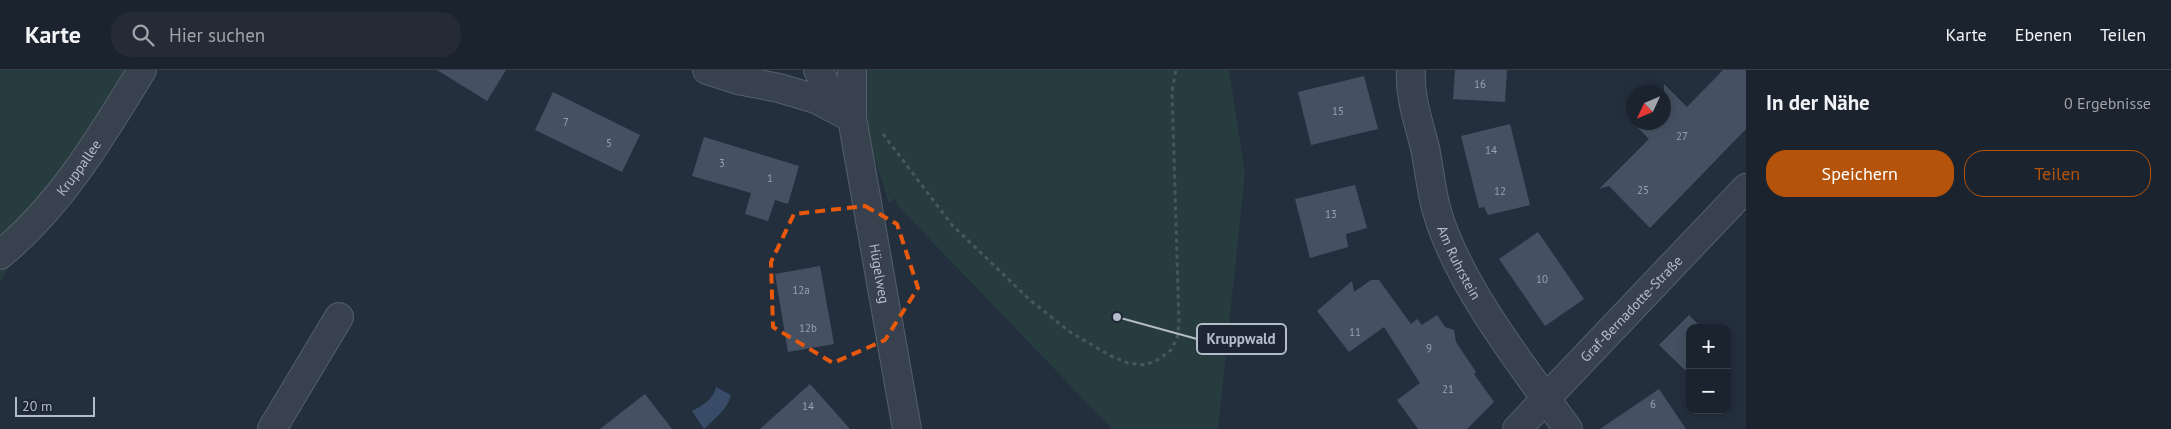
<!DOCTYPE html>
<html lang="de">
<meta charset="utf-8">
<style>
:root{--surface:#1b232e;--page:#242b36;--text:#f1f3f6;--muted:#a0a4aa;--line:#39404a;--accent:#b45309}
body{margin:0;font-family:"PT Sans",sans-serif;background:var(--page);color:var(--text)}
.controls{position:absolute;right:15px;bottom:15px;display:grid;overflow:hidden;border-radius:10px;box-shadow:0 2px 12px #0003}
.controls button{width:45px;height:45px;display:grid;place-items:center;padding:0;border:0;border-bottom:1px solid var(--line);background:var(--surface);color:var(--text);font:25px sans-serif}
.compass{position:absolute;left:1626px;top:15px;width:45px;height:45px;border-radius:50%;background:var(--surface);box-shadow:0 2px 12px #0003;rotate:226deg}
.scale{position:absolute;left:15px;bottom:12px;width:80px;box-sizing:border-box;padding-left:5px;border:2px solid #b4bcc9;border-top:0;font-size:14px;line-height:18px;white-space:nowrap;color:#b4bcc9;-webkit-text-stroke:4px #1d2633;paint-order:stroke}
.list{margin:0;padding:0;list-style:none}
h2{display:flex;justify-content:space-between;align-items:center;height:65px;margin:0;padding:0 20px;font-size:21px}
h2 small{font-size:16px;font-weight:400;color:var(--muted)}
.actions{display:flex;gap:10px;padding:15px 20px}
.actions a{flex:1;padding:11px 0;border:1px solid var(--accent);border-radius:20px;text-align:center;font-size:18px;color:var(--accent)}
.actions .main{background:var(--accent);color:#fff}
.icon{flex:none;width:28px;height:28px;fill:none;stroke:currentColor;stroke-width:2;stroke-linecap:round;stroke-linejoin:round}
.map{position:relative;flex:none;width:1746px;height:359px;overflow:hidden}
header{display:flex;align-items:center;gap:30px;box-sizing:border-box;height:70px;padding:0 25px;background:var(--surface);border-bottom:1px solid var(--line)}
header strong{font-size:24px}
nav{display:flex;gap:28px;margin-inline-start:auto;font-size:18px}
.search{width:350px;height:45px;background:var(--page);display:flex;align-items:center;gap:12px;box-sizing:border-box;padding:0 18px;border-radius:20px;color:var(--muted);font-size:19px}
main{display:flex}
aside{flex:1;background:var(--surface)}
.map>svg:first-child{display:block}
.green{fill:#263c3f}
.water{fill:#394c67}
.building{fill:#455162}
.lines{fill:none;stroke-linecap:round;stroke-linejoin:round}
.minor-casing{stroke:#565f6c;stroke-width:30}
.path{stroke:#44595c;stroke-width:3;stroke-dasharray:4 4;stroke-linecap:butt}
.minor{stroke:#38414e;stroke-width:28}
.marked{fill:none;stroke:#e8590c;stroke-width:4;stroke-dasharray:10 6;stroke-linejoin:round}
.labels{text-anchor:middle;stroke-width:4;stroke-linejoin:round;paint-order:stroke}
.number-label{font-size:11px;fill:#98a1af}
.street-label{font-size:14px;fill:#b4bcc9;stroke:#1d2633}
.leader{fill:none;stroke:#b4bcc9;stroke-width:2}
.callout-dot{fill:#b4bcc9;stroke:#1d2633;stroke-width:2}
.callout{fill:#1d2633;stroke:#b4bcc9;stroke-width:2}
.callout-label{font-size:15px;text-anchor:middle;font-weight:bold;fill:#b4bcc9}
</style>
<header>
<strong>Karte</strong>
<div class="search"><svg class="icon" aria-label="search" viewBox="0 0 24 24"><circle cx="10" cy="10" r="6"/><path d="M15 15l6 6"/></svg>Hier suchen</div>
<nav><a>Karte</a><a>Ebenen</a><a>Teilen</a></nav>
</header>
<main>
<div class="map">
<svg width="1746" height="359" viewBox="0 0 1746 359">
<rect width="100%" height="100%" fill="#242f3e"/>
<g class="green">
<polygon points="0,0 137,0 115,41 0,211"/>
<polygon points="838,0 1229,0 1245,103 1218,359 1112,359 897,135 896,128 889,133 860,43"/>
</g>
<path class="water" d="M716 317 731 325C728 339 714 349 704 359L692 341C702 336 714 329 716 317Z"/>
<g class="building">
<polygon points="437,0 506,0 487,31"/>
<polygon points="1455,0 1507,0 1505,32 1453,29"/>
<polygon points="1723,0 1746,0 1746,59 1650,158 1609,116 1599,119 1649,69 1632,52 1664,52 1664,14 1687,37"/>
<polygon points="1364,6 1378,59 1311,75 1298,22"/>
<polygon points="553,22 640,65 622,102 535,60"/>
<polygon points="1510,54 1530,135 1488,145 1484,137 1479,138 1461,66"/>
<polygon points="704,67 799,96 788,134 775,130 768,151 745,144 751,123 692,106"/>
<polygon points="1355,115 1367,158 1346,164 1348,177 1310,188 1295,129"/>
<polygon points="1538,162 1584,229 1545,256 1499,189"/>
<polygon points="820,196 834,274 788,282 775,204"/>
<polygon points="1371,210 1379,210 1411,254 1417,249 1422,255 1437,245 1445,257 1454,260 1456,272 1476,302 1474,304 1494,332 1467,359 1418,359 1397,330 1420,313 1384,257 1349,282 1317,241 1352,211 1354,222"/>
<polygon points="1689,245 1702,258 1690,258 1690,305 1659,275"/>
<polygon points="810,314 850,359 760,359"/>
<polygon points="1659,319 1686,359 1600,359"/>
<polygon points="645,324 672,359 600,359"/>
</g>
<g class="lines">
<g class="minor-casing">
<g id="minor">
<polyline points="707,0 738,10 779,18 816,29 852,48"/>
<polyline points="818,0 826,15 846,41"/>
<path id="s1" d="M852 0V48L907 359"/>
<path id="s2" d="M1411 0C1409 26 1419 53 1425 78 1429 98 1431 119 1436 138 1456 212 1523 297 1568 359"/>
<path id="s3" d="M0 185C61 135 101 67 142 0"/>
<polyline points="272,359 339,247"/>
<path id="s4" d="M1517 359 1746 118"/>
</g>
</g>
<polyline class="path" points="883,64 952,155 1030,230 1070,262 1111,286 1128,293 1145,295 1159,289 1171,280 1177,268 1179,253 1172,21 1176,0"/>
<use href="#minor" class="minor"/>
</g>
<path class="marked" d="M865 136 897 154 918 218 885 270 833 293 773 257 771 192 794 144Z"/>
<g class="labels">
<g class="number-label">
<text x="1480" y="18">16</text>
<text x="1338" y="45">15</text>
<text x="566" y="56">7</text>
<text x="1682" y="70">27</text>
<text x="609" y="77">5</text>
<text x="1491" y="84">14</text>
<text x="722" y="97">3</text>
<text x="770" y="112">1</text>
<text x="1643" y="124">25</text>
<text x="1500" y="125">12</text>
<text x="1331" y="148">13</text>
<text x="1542" y="213">10</text>
<text x="801" y="224">12a</text>
<text x="808" y="262">12b</text>
<text x="1355" y="266">11</text>
<text x="1429" y="282">9</text>
<text x="1448" y="323">21</text>
<text x="1653" y="338">6</text>
<text x="808" y="340">14</text>
</g>
<g class="street-label">
<text dy="5" stroke="none"><textPath href="#s3" startOffset="118">Kruppallee</textPath></text>
<text dy="5" stroke="none"><textPath href="#s2" startOffset="200">Am Ruhrstein</textPath></text>
<text dy="5" stroke="none"><textPath href="#s1" startOffset="206">Hügelweg</textPath></text>
<text dy="5" stroke="none"><textPath href="#s4" startOffset="166">Graf-Bernadotte-Straße</textPath></text>
</g>
</g>
<path class="leader" d="M1117 247L1197 269"/>
<circle class="callout-dot" cx="1117" cy="247" r="5"/>
<rect class="callout" x="1197" y="254" width="89" height="30" rx="5"/>
<g class="callout-label">
<text x="1241" y="274">Kruppwald</text>
</g>
</svg>
<div class="controls">
<button>+</button>
<button>−</button>
</div>
<svg class="compass" viewBox="-18 -18 36 36"><path d="M0-13l5 13h-10z" fill="#e53935"/><path d="M0 13l5-13h-10z" fill="#a0a4aa"/></svg>
<div class="scale">20 m</div>
</div>
<aside>
<h2>In der Nähe<small>0 Ergebnisse</small></h2>
<ul class="list">
</ul>
<div class="actions"><a class="main">Speichern</a><a>Teilen</a></div>
</aside>
</main>
